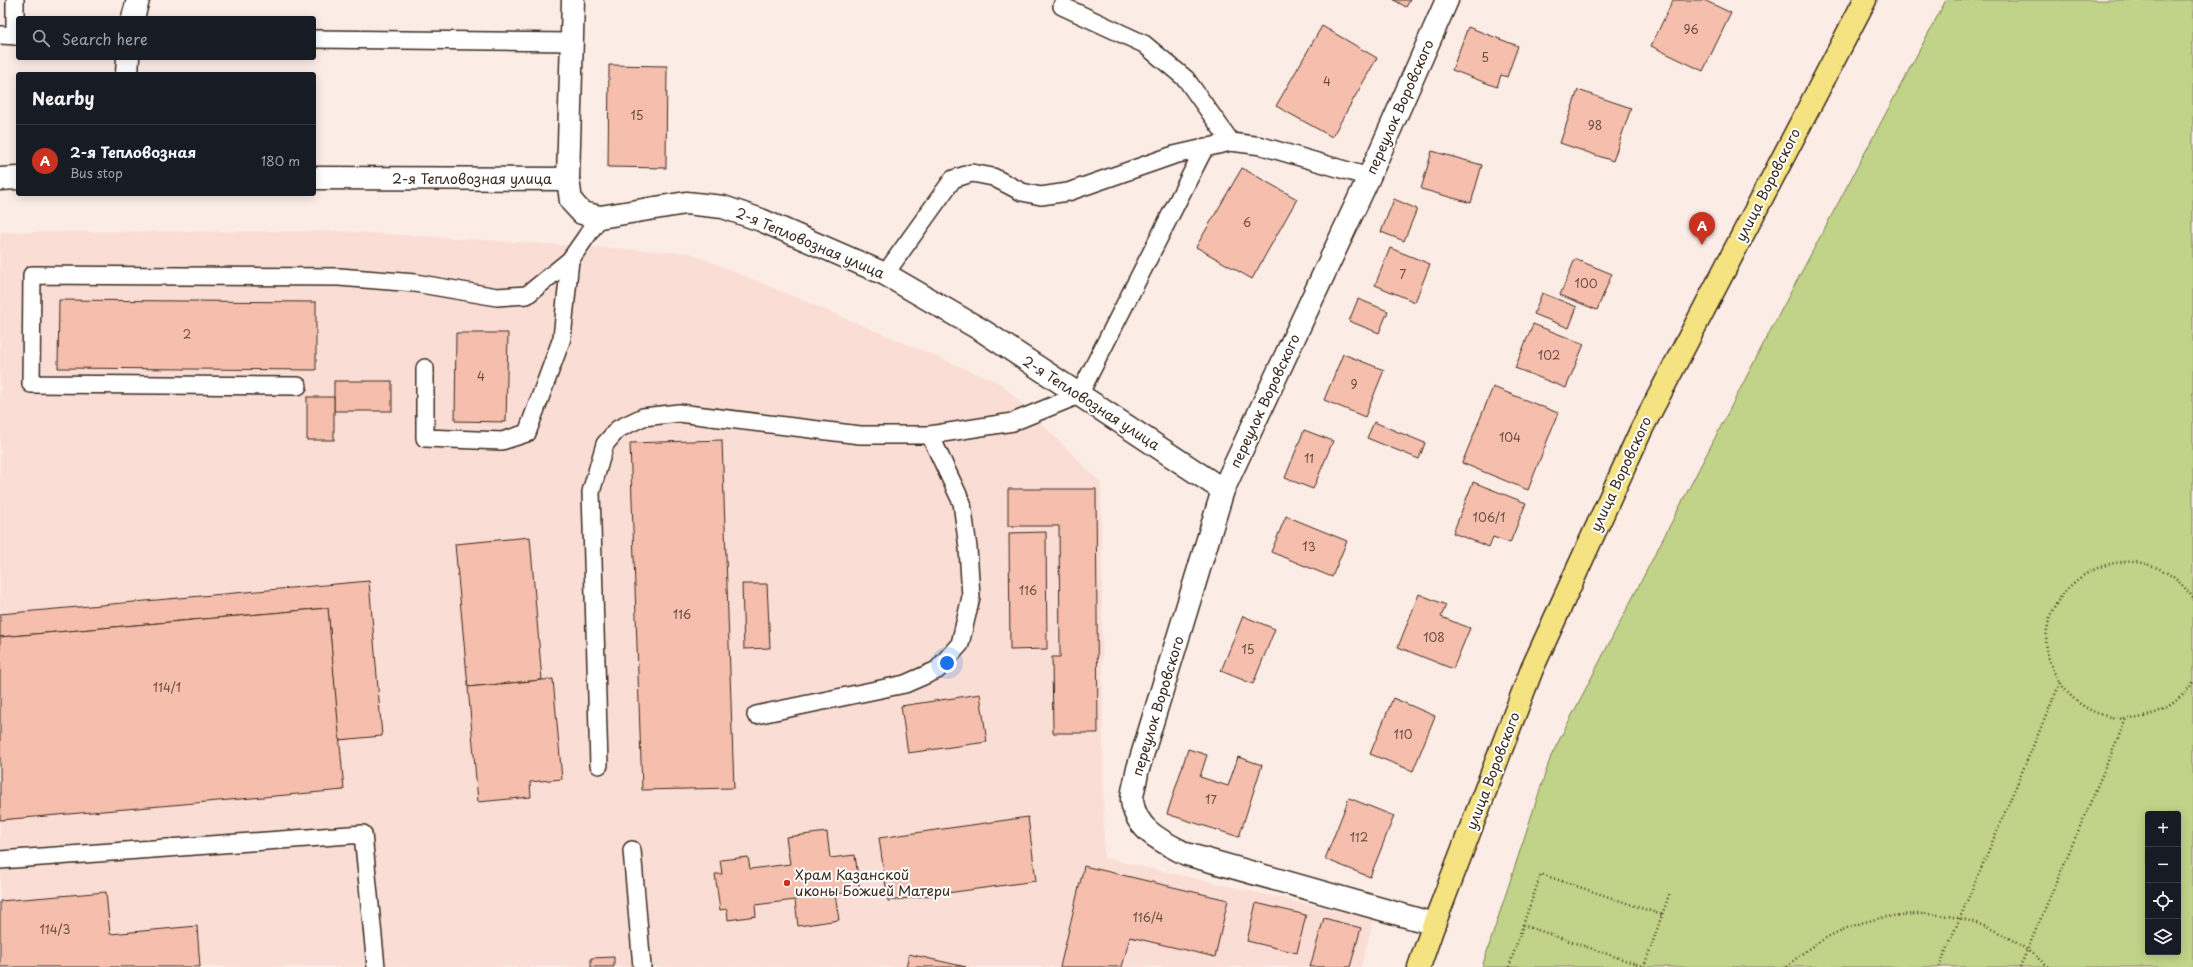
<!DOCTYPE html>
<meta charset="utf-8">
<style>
:root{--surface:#171b24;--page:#242831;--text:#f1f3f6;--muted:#9ea1a6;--line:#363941;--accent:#c8321e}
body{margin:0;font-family:"Playpen Sans",sans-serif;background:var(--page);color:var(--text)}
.controls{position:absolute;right:12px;bottom:12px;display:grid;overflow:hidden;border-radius:4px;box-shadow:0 2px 10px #0003}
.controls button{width:36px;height:36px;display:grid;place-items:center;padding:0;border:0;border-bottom:1px solid var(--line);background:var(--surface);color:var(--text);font:20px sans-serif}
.you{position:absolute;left:947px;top:663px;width:14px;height:14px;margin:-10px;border:3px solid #fff;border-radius:50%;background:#1a73e8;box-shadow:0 0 0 6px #1a73e833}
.badge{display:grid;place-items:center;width:26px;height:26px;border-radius:50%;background:var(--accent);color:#fff;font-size:13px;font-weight:700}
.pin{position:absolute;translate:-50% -33px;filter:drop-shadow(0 1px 2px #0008)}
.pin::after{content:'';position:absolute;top:21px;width:14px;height:12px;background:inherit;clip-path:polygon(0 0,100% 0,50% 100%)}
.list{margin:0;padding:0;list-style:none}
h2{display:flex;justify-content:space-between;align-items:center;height:52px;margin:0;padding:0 16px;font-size:17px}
h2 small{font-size:13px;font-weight:400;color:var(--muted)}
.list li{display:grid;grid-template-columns:26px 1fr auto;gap:12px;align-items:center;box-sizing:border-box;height:72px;padding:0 16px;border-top:1px solid var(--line)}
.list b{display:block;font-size:15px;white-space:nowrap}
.list p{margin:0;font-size:13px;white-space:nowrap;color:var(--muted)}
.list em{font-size:13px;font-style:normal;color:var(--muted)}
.icon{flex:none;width:22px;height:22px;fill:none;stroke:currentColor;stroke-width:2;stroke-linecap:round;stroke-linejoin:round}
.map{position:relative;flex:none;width:2193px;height:967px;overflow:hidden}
.search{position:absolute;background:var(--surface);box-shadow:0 2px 10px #0003;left:16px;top:16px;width:300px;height:44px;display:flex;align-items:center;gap:10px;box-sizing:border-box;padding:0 14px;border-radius:4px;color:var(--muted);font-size:15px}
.panel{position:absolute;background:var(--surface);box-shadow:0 2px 10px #0003;left:16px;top:72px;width:300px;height:124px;border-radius:4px}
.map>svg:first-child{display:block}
.built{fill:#faded5}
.green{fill:#c1d388;stroke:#7e7e53;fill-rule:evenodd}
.building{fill:#f6beac;stroke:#3b2a1e}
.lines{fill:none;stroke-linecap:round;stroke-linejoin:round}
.service-casing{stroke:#3b2a1e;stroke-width:20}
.minor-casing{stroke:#3b2a1e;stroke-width:25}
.primary-casing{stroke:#3b2a1e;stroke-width:25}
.path{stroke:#3b2a1e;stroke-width:2.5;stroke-dasharray:1 3;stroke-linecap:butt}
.service{stroke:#fff;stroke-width:17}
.minor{stroke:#fff;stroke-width:22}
.primary{stroke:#f5e382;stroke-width:22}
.poi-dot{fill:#c8321e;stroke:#fff;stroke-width:1.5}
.labels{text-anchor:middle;stroke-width:4;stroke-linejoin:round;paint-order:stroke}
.number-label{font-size:12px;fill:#6a4f42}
.street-label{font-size:14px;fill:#3b2a1e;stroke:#fff}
.poi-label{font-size:14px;fill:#3b2a1e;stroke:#fff;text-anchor:start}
</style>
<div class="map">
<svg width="2193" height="967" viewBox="0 0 2193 967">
<rect width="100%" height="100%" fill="#fcece6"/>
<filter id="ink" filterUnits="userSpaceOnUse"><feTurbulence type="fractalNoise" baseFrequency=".025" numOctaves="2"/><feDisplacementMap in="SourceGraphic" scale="8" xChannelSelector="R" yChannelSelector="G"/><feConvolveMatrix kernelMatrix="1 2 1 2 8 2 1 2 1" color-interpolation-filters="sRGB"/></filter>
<g filter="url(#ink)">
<polygon class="built" points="339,231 690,253 1002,384 1101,483 1104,858 1374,919 1361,967 0,967 0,232"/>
<path class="green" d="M1946 0H2193V967H1482L1551 756 1768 335ZM2148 814H2178V952H2148Z"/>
<g class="building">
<polygon points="1394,0 1410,0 1406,7"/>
<polygon points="1673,0 1704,0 1731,13 1703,71 1651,46"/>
<polygon points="1322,26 1377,58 1332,137 1276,106"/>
<polygon points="1468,27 1518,46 1507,77 1501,75 1497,87 1452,70"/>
<polygon points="609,65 667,66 666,168 608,167"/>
<polygon points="1578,90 1631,108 1613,161 1560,143"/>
<polygon points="1432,151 1482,165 1471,203 1421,189"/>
<polygon points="1242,168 1297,199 1252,279 1196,247"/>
<polygon points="1394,199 1417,209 1404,241 1381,232"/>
<polygon points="1390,248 1430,264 1415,302 1375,285"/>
<polygon points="1575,259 1612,274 1597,310 1560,295"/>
<polygon points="1542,293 1577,307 1569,328 1534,314"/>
<polygon points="1358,299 1388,311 1379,333 1349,321"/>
<polygon points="59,300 316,302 316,370 58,368"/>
<polygon points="1533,324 1584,344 1566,388 1515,368"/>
<polygon points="456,333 508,333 506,422 455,421"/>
<polygon points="1343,354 1384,370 1365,417 1324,400"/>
<rect x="334" y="381" width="58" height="30"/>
<polygon points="1493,387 1558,413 1528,490 1462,463"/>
<rect x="307" y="397" width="27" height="43"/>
<polygon points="1374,422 1425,443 1419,459 1367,438"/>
<polygon points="1304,430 1333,441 1313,489 1285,478"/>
<polygon points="722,440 734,788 642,790 630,443"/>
<polygon points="1473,482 1526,503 1510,543 1493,537 1489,547 1453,533"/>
<polygon points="1008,489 1096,489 1098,733 1053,733 1052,657 1060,657 1059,526 1008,526"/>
<polygon points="1286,516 1347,541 1332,577 1271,552"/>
<polygon points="1046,532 1047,649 1010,650 1009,533"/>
<polygon points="530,537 542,680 468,687 455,544"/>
<polygon points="369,581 382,736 339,740 328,608 0,637 0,614"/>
<polygon points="742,584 767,584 770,648 744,649"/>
<polygon points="1419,594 1446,605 1441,617 1470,628 1453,669 1398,647"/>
<polygon points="328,608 344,790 0,820 0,637"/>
<polygon points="1243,616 1275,629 1253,684 1221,671"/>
<polygon points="553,679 562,779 530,782 531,797 478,802 468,687"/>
<polygon points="980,694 987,742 908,753 901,706"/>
<polygon points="1393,698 1435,716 1413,771 1370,754"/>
<polygon points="1188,749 1207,755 1200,777 1228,786 1238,757 1262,765 1239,837 1167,814"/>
<polygon points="1349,798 1394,816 1370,877 1325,859"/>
<polygon points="1028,817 1036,881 888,901 879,838"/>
<polygon points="827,832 830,858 855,855 860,891 835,894 839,920 798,926 795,900 755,905 756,916 728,920 727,909 720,910 715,874 722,874 720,860 748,857 750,869 790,864 786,837"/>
<polygon points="1084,866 1228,900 1215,957 1130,937 1122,967 1060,967"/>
<polygon points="106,892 110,934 197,926 200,967 0,967 0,901"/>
<polygon points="1256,903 1306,915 1297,953 1247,941"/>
<polygon points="1324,918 1361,928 1350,967 1310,967"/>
<polygon points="909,954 966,967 906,967"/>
<polygon points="614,957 614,967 591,967 591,958"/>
</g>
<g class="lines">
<g class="service-casing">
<g id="service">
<polyline points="1062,6 1144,44 1186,79 1231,142"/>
<polyline points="0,35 18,36"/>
<polyline points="15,36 15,0"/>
<polyline points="314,39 572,42"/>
<polyline points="885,274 953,179 972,173 993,177 1022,192 1041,196 1068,192 1174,155 1231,142 1262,146 1369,177"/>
<polyline points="425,368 425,438 502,441 527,433 562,338 570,260"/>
<polyline points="298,386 31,384 32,275 339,277 415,283 497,297 527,295 570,260 600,217"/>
<polyline points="756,715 905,684 937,670 960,644 971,597 968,548 962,503 930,435"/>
<polyline points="599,765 591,492 605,444 618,429 643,417 679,413 860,435 930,435 1013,422 1079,395 1205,147"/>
<polyline points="632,850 642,967"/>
<polyline points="0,860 363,834 376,967"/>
</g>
</g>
<g class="minor-casing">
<g id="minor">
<polyline points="133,18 138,0"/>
<polyline points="127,74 128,58"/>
<polyline points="314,178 568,179 571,201 582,213 600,217 686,203 723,207 761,220 885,274 983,331 1223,490"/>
<polyline points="0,179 18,178"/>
<polyline points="568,179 573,0"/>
<path d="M1434 924 1186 854C1163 842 1135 830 1132 800 1132 791 1136 781 1137 772L1223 490 1369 177 1447 0"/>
</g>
</g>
<g class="primary-casing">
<polyline id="primary" points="1419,967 1434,924 1532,669 1642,428 1865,0"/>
</g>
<g class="path">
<path d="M2193 598C2129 508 1999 604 2064 688 2078 707 2100 717 2124 719 2151 720 2179 704 2193 682"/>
<polyline points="1523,925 1541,874 1662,915"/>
<polyline points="1509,967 1523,925 1645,967"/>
<polyline points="1644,967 1670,892"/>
<path d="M1787 967C1834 919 1916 901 1979 924 2006 934 2027 949 2049 967"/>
<polyline points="1939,967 2060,683"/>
<polyline points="2020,967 2126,719"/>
</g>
<use href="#service" class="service"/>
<use href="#minor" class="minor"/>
<use href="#primary" class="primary"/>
</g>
</g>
<circle class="poi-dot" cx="787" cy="883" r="4"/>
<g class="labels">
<g class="number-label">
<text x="1691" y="34">96</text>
<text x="1485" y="62">5</text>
<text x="1327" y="86">4</text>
<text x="637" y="120">15</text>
<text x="1595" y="130">98</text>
<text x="1247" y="227">6</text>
<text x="1403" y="279">7</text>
<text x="1586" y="288">100</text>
<text x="187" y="339">2</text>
<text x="1549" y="360">102</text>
<text x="481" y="381">4</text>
<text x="1354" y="389">9</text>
<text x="1510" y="442">104</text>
<text x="1309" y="463">11</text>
<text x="1489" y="522">106/1</text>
<text x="1309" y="551">13</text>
<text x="1028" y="595">116</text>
<text x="682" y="619">116</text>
<text x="1434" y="642">108</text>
<text x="1248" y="654">15</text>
<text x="167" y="692">114/1</text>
<text x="1403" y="739">110</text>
<text x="1211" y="804">17</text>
<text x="1359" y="842">112</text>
<text x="1148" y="922">116/4</text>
<text x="55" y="934">114/3</text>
</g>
<g class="street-label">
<text transform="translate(1400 107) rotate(-66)" y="5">переулок Воровского</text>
<text x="472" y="184">2-я Тепловозная улица</text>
<text transform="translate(1768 185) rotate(-63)" y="5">улица Воровского</text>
<text transform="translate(810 243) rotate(23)" y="5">2-я Тепловозная улица</text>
<text transform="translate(1265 401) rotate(-65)" y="5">переулок Воровского</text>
<text transform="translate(1091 403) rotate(33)" y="5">2-я Тепловозная улица</text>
<text transform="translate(1621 474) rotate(-65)" y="5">улица Воровского</text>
<text transform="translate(1158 706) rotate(-73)" y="5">переулок Воровского</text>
<text transform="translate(1493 771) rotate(-69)" y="5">улица Воровского</text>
</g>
<g class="poi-label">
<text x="795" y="880">Храм Казанской<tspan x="795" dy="16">иконы Божией Матери</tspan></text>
</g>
</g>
</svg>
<div class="controls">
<button>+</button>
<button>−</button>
<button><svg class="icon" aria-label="locate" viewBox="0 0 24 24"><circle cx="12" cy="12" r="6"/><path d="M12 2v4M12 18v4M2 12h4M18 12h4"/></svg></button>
<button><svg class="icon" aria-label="layers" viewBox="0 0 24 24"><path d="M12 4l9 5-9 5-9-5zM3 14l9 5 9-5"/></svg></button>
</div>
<div class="you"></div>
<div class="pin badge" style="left:1702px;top:245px">A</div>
<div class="search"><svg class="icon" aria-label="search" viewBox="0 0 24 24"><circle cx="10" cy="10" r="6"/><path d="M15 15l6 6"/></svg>Search here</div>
<section class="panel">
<h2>Nearby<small></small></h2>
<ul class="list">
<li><span class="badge">A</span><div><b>2-я Тепловозная</b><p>Bus stop</p></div><em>180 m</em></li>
</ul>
</section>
</div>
